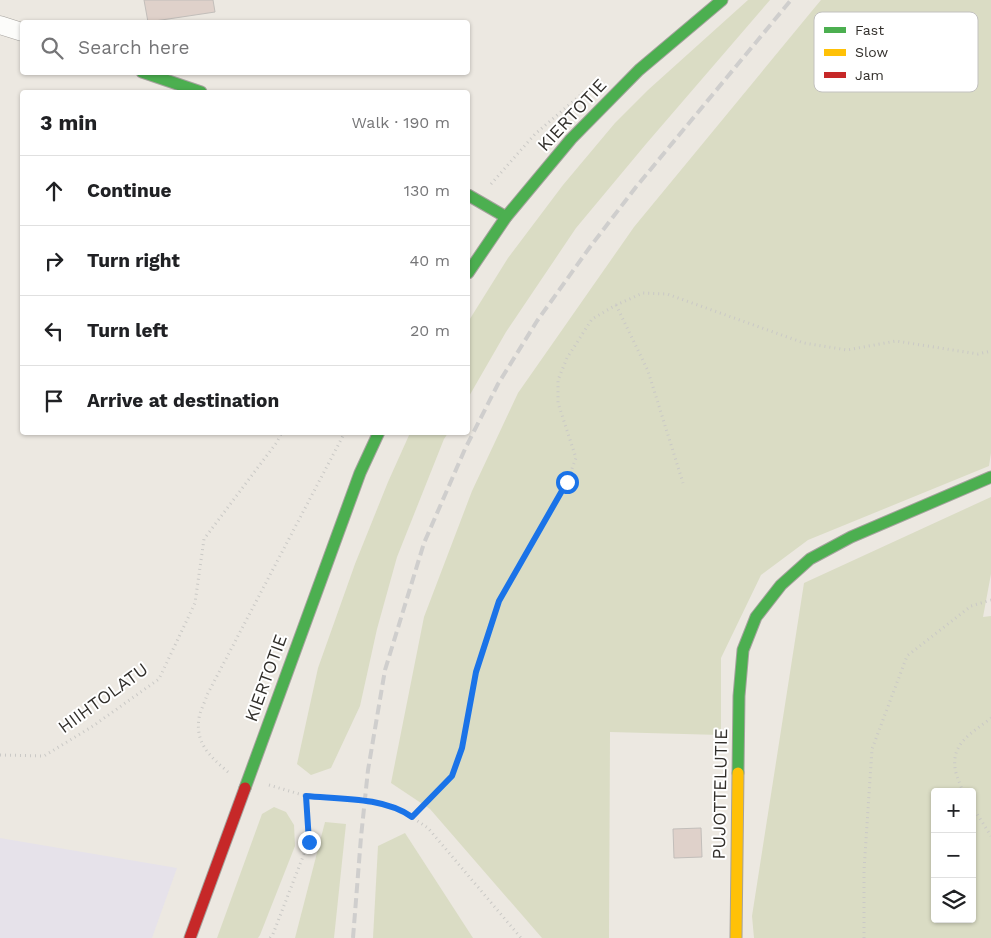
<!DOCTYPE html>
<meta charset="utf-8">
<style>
:root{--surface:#fff;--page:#f6f6f6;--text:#202124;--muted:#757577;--line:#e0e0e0}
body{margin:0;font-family:"Work Sans",sans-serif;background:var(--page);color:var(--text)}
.controls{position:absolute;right:15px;bottom:15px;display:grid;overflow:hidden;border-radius:5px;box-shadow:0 1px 4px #0004}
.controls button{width:45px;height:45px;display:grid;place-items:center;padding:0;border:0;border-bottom:1px solid var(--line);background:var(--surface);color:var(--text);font:25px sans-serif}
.stop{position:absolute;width:15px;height:15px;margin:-11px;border:4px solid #1a73e8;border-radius:50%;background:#fff}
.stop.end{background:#1a73e8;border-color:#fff;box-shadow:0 1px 5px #0008}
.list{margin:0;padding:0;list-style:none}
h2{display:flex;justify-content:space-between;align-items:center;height:65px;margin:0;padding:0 20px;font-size:21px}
h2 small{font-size:16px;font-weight:400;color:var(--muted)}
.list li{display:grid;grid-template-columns:32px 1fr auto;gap:15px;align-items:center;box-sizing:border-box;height:70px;padding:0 20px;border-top:1px solid var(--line)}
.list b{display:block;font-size:19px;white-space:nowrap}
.list em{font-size:16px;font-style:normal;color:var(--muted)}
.icon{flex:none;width:28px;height:28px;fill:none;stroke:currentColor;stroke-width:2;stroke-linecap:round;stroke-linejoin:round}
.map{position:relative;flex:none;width:991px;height:938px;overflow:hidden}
.search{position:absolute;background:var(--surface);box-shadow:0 1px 4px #0004;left:20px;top:20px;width:450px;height:55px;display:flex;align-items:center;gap:12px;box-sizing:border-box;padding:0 18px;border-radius:5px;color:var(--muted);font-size:19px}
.panel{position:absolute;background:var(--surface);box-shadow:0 1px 4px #0004;left:20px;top:90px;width:450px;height:345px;border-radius:5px}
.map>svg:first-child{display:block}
.industrial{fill:#e6e2ea}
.green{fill:#dadcc4;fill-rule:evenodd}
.building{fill:#dfd1ca;stroke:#c2beba}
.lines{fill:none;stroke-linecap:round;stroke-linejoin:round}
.street-casing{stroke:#a5a29d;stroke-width:19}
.fast-casing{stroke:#a5a29d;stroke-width:13}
.slow-casing{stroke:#a5a29d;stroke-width:13}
.jam-casing{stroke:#a5a29d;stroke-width:13}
.path{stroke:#cac9c6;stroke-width:3;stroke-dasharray:1 4;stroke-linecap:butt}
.street{stroke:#fcfcfa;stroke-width:18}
.fast{stroke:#4caf50;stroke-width:11}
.slow{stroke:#ffc107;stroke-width:11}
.jam{stroke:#c62828;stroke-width:11}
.rail{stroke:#cfcecd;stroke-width:4;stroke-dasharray:10 5;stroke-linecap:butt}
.route{stroke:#1a73e8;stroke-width:6}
.labels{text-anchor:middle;stroke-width:4;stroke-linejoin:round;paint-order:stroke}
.street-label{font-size:18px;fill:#322f2b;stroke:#fff}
.key{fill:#fff;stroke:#c2c1bf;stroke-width:1}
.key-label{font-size:14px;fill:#322f2b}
</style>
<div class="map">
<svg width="991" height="938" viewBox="0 0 991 938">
<rect width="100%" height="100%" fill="#ece8e1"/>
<polygon class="industrial" points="0,838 177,868 152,938 0,938"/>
<g class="green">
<polygon points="748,0 770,0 646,144 576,228 506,332 468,398 468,322 508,258 563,185 615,123 648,90"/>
<polygon points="821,0 991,0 991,453 989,466 808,540 761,575 721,658 721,735 610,732 609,938 542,938 430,809 391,783 424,617 472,491 518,393 634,227 816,6"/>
<polygon points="410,433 448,433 444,439 397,557 377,629 360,706 331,768 311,775 297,764 318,668 355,564 388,482"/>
<path d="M991 497V574L983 617 991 616V938H754L752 916 804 583ZM935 792H972V919H935Z"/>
<polygon points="274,807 286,812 294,825 295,846 260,935 258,938 217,938 262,814"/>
<polygon points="325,822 346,824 334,938 295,938"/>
<polygon points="405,833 473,938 373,938 378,846"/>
</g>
<g class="building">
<polygon points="144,0 213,0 215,12 148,22"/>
<polygon points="701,828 702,857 674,858 673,829"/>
</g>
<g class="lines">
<g class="street-casing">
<polyline id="street" points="0,25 22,32"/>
</g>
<g class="fast-casing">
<g id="fast">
<polyline points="142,72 201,92"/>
<polyline points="468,195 506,217"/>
<polyline points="468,273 506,217 571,139 639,70 722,0"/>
<polyline points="738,773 739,696 743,650 756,617 781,585 810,559 851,537 991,477"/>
<polyline points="245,788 360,473 379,432"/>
</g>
</g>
<g class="slow-casing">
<polyline id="slow" points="736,938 738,773"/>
</g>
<g class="jam-casing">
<polyline id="jam" points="190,938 245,788"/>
</g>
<g class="path">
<polyline points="491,184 535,134 584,92"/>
<polyline points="616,305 648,371 683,483"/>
<polyline points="0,755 44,756 93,726 159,679 195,603 204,539 277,442 282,432"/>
<path d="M228 772C211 757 195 744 199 718 200 711 205 702 207 695L345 432"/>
<polyline points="269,785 306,796 378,802 403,811 428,828 521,938"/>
<path d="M963 792C961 786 958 780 956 773 949 744 971 734 991 718"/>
<polyline points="972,806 991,836"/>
<polyline points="412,817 452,776 462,748 477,672 499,601 567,482 576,458 558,403 558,380 567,358 592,319 616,305 643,293 667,294 804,343 847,350 896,341 978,354 991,351"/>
<polyline points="270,938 273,934 309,841 306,796"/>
<polyline points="864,938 864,870 872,749 907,656 971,606 991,600"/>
</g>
<use href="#street" class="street"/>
<use href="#fast" class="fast"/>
<use href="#slow" class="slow"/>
<use href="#jam" class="jam"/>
<polyline class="rail" points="353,938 361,837 368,770 385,670 424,543 465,449 498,384 537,321 590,247 636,187 791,0"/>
</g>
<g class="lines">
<path class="route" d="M309 842 306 796C339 799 384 797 412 817L452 776 462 748 476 672 499 601 567 482"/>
</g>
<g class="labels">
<g class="street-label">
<text transform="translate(572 115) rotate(-47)" y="6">KIERTOTIE</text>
<text transform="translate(266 678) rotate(-70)" y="6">KIERTOTIE</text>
<text transform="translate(103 698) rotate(-36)" y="6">HIIHTOLATU</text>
<text transform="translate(720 794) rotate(-89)" y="6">PUJOTTELUTIE</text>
</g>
</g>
<rect x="814" y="12" width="164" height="80" rx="8" class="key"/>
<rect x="824" y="27" width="22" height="6" fill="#4caf50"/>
<rect x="824" y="49" width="22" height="7" fill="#ffc107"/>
<rect x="824" y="72" width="22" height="6" fill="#c62828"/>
<g class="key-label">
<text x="855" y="35">Fast</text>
<text x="855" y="57">Slow</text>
<text x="855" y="80">Jam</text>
</g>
</svg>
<div class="controls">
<button>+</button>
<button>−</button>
<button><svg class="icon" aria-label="layers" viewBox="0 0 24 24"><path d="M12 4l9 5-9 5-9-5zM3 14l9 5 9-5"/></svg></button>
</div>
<div class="stop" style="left:567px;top:482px"></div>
<div class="stop end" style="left:309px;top:842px"></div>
<div class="search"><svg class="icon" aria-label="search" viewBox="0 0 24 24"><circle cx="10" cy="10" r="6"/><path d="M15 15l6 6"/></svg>Search here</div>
<section class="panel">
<h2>3 min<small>Walk · 190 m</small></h2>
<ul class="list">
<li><svg class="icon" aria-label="ahead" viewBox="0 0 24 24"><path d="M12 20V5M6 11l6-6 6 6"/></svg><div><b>Continue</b></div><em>130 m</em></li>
<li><svg class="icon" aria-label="right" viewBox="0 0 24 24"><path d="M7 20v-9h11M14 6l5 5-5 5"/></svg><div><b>Turn right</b></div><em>40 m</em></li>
<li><svg class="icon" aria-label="left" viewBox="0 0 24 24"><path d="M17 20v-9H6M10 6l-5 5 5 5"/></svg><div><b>Turn left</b></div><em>20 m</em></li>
<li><svg class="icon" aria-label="arrive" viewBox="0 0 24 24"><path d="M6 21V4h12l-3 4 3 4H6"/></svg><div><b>Arrive at destination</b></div></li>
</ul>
</section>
</div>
